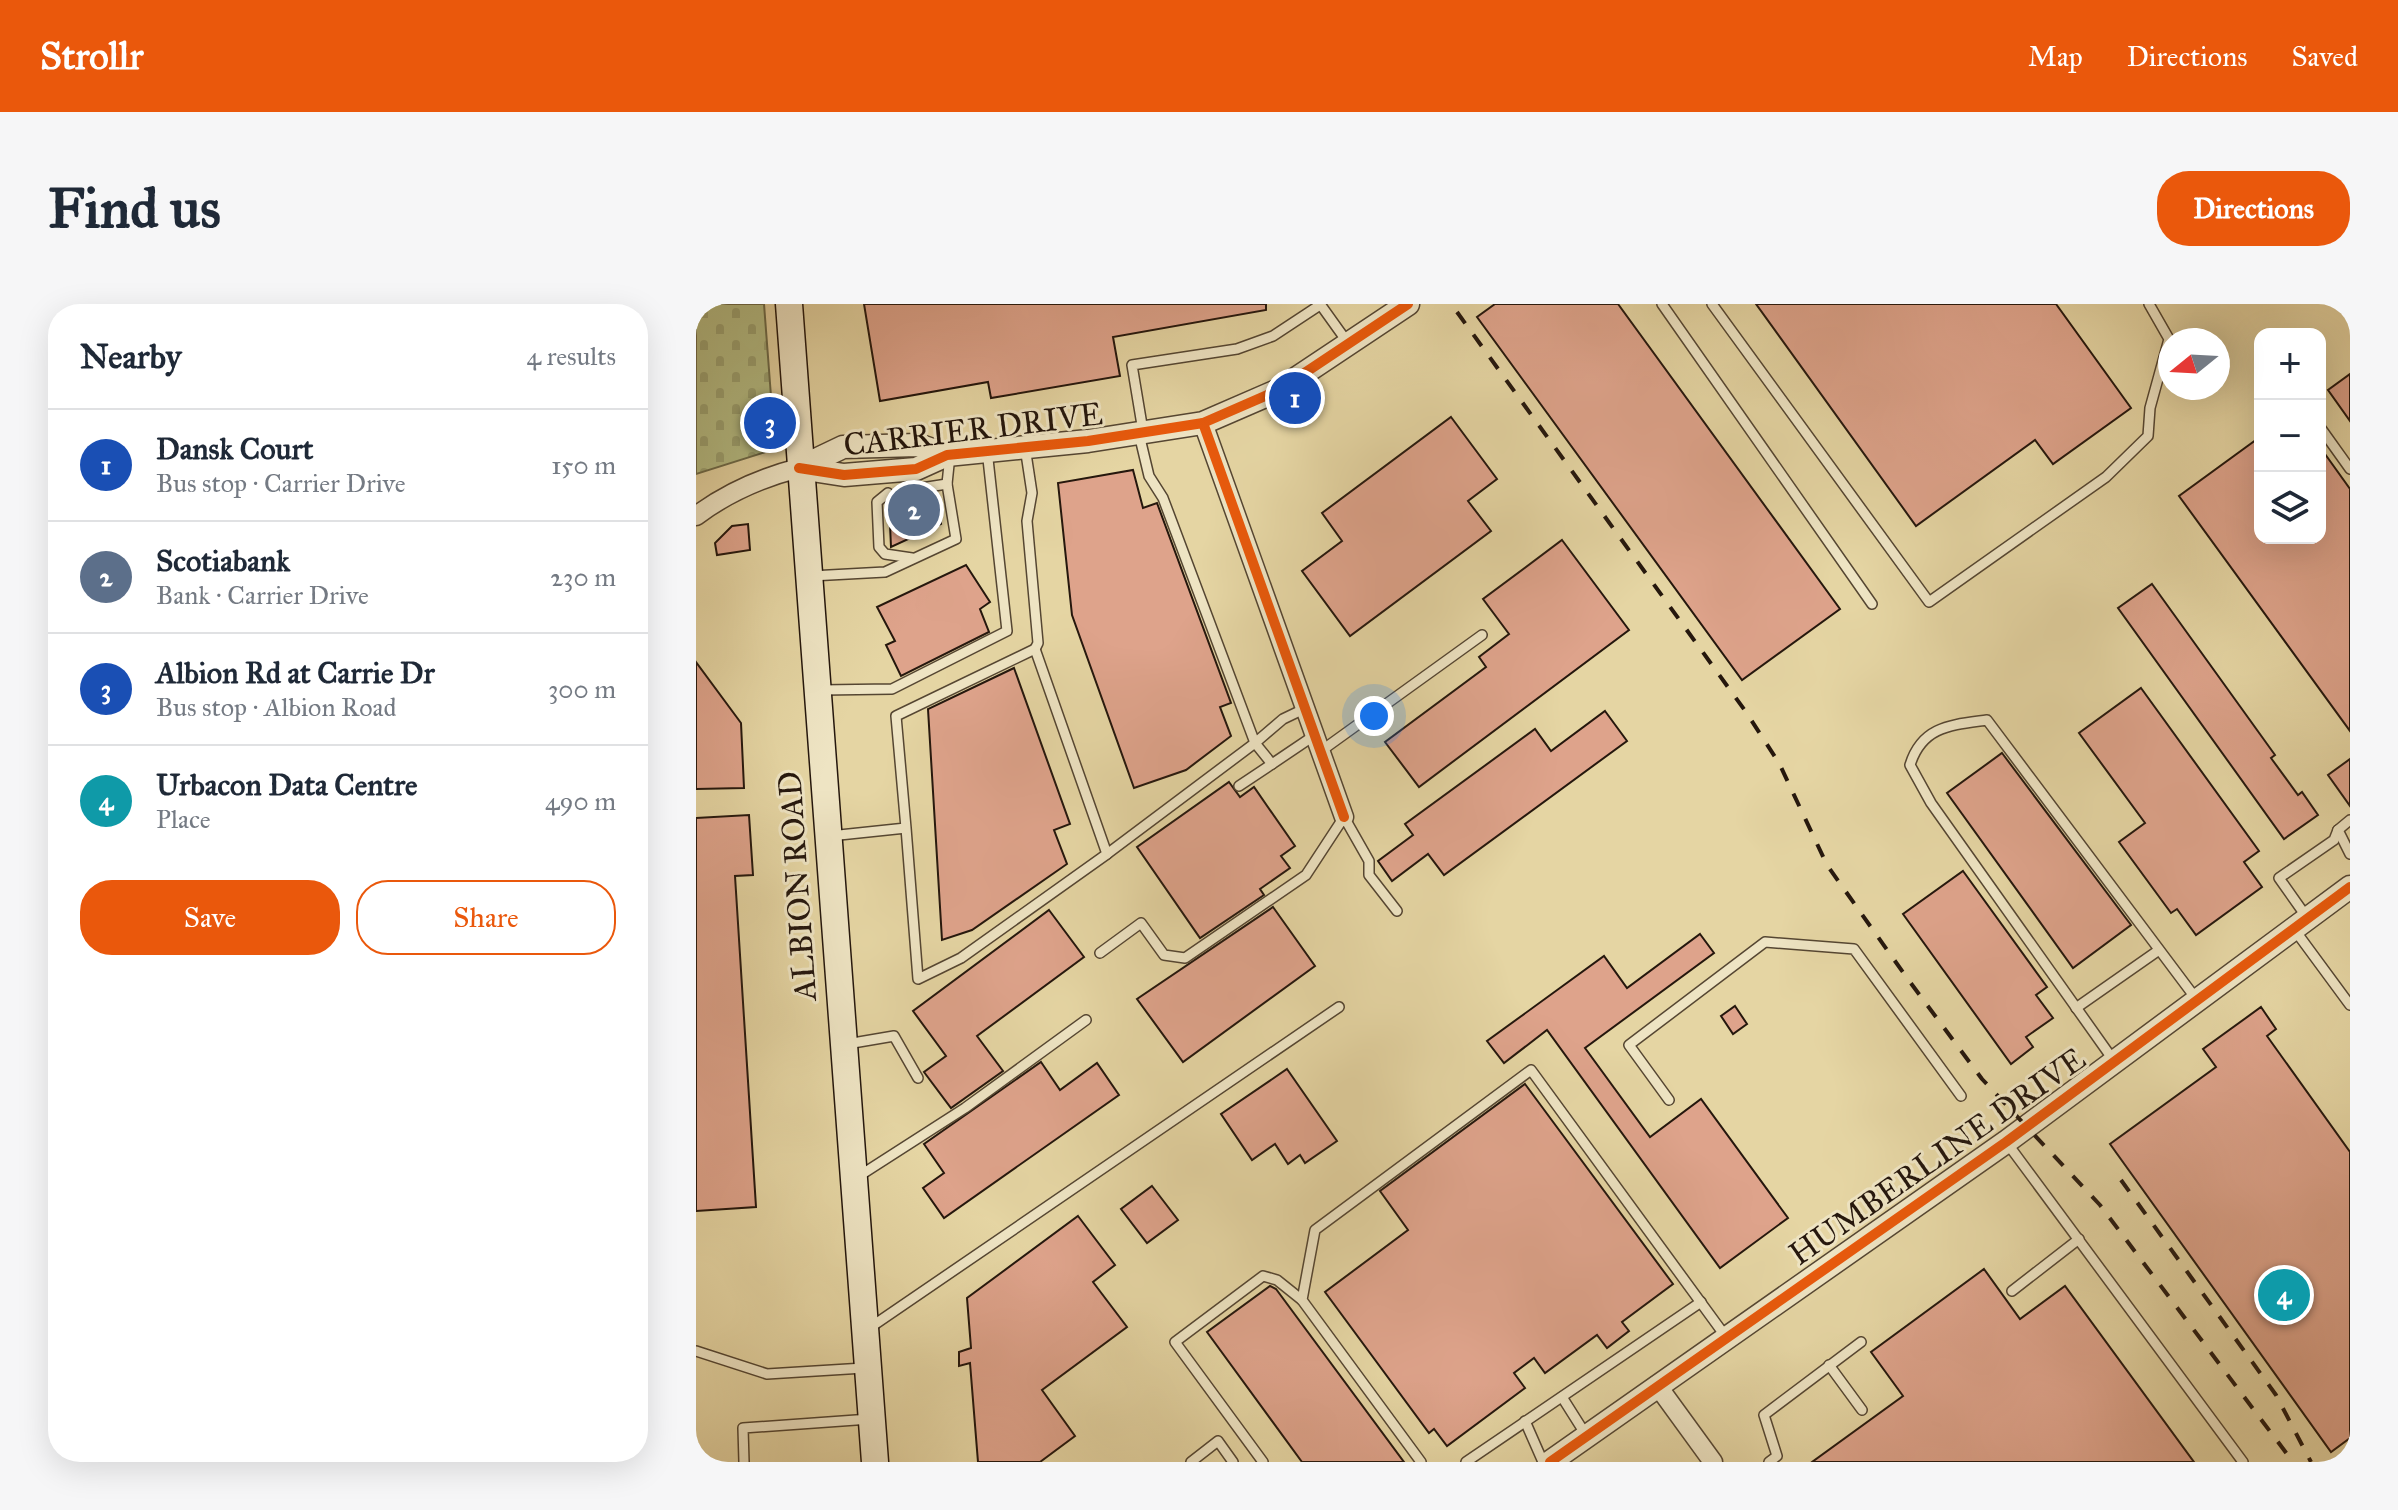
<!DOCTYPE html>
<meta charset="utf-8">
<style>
:root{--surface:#fff;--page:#f6f6f7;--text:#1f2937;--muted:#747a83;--line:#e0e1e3;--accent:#ea580c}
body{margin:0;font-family:"IM FELL Great Primer",serif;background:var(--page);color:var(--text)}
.controls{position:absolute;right:24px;top:24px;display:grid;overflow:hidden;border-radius:16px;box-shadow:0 8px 32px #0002}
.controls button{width:72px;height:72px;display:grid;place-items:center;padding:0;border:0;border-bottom:2px solid var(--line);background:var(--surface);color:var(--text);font:40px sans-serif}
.compass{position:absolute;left:1462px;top:24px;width:72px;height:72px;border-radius:50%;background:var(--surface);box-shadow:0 8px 32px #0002;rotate:252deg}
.you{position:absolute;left:678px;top:412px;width:28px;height:28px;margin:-20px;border:6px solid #fff;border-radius:50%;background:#1a73e8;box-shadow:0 0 0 12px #1a73e833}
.badge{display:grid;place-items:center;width:52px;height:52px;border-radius:50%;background:var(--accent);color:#fff;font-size:26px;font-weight:700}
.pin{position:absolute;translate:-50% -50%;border:4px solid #fff;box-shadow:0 2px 8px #0006}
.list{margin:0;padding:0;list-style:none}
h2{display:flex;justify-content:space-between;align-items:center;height:104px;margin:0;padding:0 32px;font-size:34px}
h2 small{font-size:26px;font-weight:400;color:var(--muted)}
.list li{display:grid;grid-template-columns:52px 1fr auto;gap:24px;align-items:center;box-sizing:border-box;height:112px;padding:0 32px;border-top:2px solid var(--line)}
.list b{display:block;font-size:30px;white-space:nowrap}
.list p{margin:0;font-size:26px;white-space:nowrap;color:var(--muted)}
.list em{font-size:26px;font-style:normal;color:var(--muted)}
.actions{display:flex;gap:16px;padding:24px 32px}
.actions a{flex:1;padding:18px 0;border:2px solid var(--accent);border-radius:32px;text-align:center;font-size:28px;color:var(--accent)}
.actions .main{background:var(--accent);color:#fff}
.icon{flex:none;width:44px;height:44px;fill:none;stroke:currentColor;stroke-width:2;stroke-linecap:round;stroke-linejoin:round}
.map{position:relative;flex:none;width:1654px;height:1158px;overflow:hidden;border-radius:32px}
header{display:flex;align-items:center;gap:48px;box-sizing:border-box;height:112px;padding:0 40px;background:var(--accent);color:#fff}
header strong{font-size:38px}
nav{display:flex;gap:44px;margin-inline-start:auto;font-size:28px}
.intro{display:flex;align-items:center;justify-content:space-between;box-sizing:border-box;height:192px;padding:0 48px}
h1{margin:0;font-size:56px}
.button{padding:20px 36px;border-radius:32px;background:var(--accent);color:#fff;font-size:28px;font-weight:700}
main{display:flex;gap:48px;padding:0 48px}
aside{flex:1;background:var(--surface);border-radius:32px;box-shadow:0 8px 32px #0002}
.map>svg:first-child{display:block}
.cemetery{fill:url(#cemetery-stones);stroke:#6c6a49;stroke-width:2}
.building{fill:#dea38b;stroke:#25170d;stroke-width:2}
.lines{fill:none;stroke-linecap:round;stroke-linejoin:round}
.service-casing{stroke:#554632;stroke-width:12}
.minor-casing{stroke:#554632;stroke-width:21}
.tertiary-casing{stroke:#554632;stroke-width:25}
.secondary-casing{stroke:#25170d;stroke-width:29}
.service{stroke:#eee4c3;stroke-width:9}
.minor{stroke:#eee4c3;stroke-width:18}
.tertiary{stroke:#eee4c3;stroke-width:22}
.secondary{stroke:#eee4c3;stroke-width:26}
.rail{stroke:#25170d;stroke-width:4;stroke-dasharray:14 14;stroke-linecap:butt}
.cycleway-casing{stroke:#eee4c3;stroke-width:15}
.cycleway{stroke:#e8590c;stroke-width:10}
.labels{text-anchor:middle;stroke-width:6;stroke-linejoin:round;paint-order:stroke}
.street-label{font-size:32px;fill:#25170d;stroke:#eee4c3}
</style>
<header>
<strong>Strollr</strong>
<nav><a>Map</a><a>Directions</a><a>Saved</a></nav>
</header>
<div class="intro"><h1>Find us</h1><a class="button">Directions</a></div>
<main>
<aside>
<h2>Nearby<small>4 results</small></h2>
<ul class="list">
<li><span class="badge" style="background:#1a4fb4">1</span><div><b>Dansk Court</b><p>Bus stop · Carrier Drive</p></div><em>150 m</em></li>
<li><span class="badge" style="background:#5c6f8a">2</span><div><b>Scotiabank</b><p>Bank · Carrier Drive</p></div><em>230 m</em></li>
<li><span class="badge" style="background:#1a4fb4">3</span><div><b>Albion Rd at Carrie Dr</b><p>Bus stop · Albion Road</p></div><em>300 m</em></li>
<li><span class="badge" style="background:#0f9aa8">4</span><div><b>Urbacon Data Centre</b><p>Place</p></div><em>490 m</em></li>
</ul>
<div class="actions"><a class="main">Save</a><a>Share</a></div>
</aside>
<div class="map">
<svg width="1654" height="1158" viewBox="0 0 1654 1158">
<defs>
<pattern id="cemetery-stones" width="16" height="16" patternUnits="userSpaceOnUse" patternTransform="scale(2)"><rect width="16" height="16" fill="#b4bd85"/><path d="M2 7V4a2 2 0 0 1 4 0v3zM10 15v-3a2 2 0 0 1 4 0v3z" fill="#9ba272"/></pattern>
</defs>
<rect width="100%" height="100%" fill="#e5d5a3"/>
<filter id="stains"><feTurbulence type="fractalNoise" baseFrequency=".0025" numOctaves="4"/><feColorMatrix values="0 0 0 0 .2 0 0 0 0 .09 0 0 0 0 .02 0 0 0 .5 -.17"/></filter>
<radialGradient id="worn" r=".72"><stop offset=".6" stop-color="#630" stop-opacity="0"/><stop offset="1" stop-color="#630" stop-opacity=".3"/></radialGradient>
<polygon class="cemetery" points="0,0 68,0 79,145 0,170"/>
<g class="building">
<polygon points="168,0 570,0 570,6 417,33 424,72 295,94 292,78 184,97"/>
<polygon points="799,0 922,0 1144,305 1046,376 781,13"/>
<polygon points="1060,0 1360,0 1435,104 1357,160 1339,136 1220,222"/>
<polygon points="1654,70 1654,117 1632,86"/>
<polygon points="755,113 801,175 772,197 795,227 654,332 606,267 646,237 626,209"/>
<polygon points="1564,133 1564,234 1624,234 1624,143 1654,185 1654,427 1483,192"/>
<polygon points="437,166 447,204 461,199 535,399 524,403 535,432 490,466 438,484 376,311 362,179"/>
<polygon points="199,190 206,194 240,191 245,220 195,243 193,198"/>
<polygon points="52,220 54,246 21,251 19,239 36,222"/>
<polygon points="866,236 933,326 723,483 689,438 790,363 783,353 813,330 787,295"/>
<polygon points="270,261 294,298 284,305 293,328 205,372 190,341 199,337 181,303"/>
<polygon points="1456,280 1579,451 1575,454 1602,491 1606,488 1622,511 1588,535 1422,304"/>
<polygon points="0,358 45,419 48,484 0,485"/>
<polygon points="318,364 374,520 358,526 371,560 276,626 246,636 232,405"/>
<polygon points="1445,384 1563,547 1548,558 1566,583 1500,631 1481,605 1475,609 1423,538 1449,519 1383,429"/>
<polygon points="909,407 931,437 748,571 732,550 696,577 682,557 717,531 709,520 839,425 855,447"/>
<polygon points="1306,449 1435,621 1377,664 1251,489"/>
<polygon points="1654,455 1654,502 1632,471"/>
<polygon points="533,478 544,493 558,483 599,542 585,552 594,564 564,585 568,591 504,634 441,543"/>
<polygon points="53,511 57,571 39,572 60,903 0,907 0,514"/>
<polygon points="1267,567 1351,683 1340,691 1357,714 1330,733 1337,743 1315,760 1207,610"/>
<polygon points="577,603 619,662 487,758 441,695"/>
<polygon points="353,606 388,653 281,732 307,767 255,804 228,768 250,752 217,707"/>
<polygon points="1004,630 1018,649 889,744 954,833 1005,795 1092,914 1024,964 851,726 808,759 791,737 908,652 931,684"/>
<polygon points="1039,702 1051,720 1037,730 1025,712"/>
<polygon points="1565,703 1580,725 1571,732 1654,848 1654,1134 1635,1148 1414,840 1520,763 1507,745"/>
<polygon points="345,758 364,786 401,759 423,791 248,914 227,884 248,869 228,840"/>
<polygon points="591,765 641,837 609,859 604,851 592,860 579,840 556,856 525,810"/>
<polygon points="829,780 977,980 926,1018 933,1027 911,1044 901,1031 849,1069 838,1054 818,1069 829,1084 751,1142 738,1125 733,1129 629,988 712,926 684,887"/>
<polygon points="456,882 482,916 451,939 425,905"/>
<polygon points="382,912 419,961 397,978 431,1023 346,1086 379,1132 344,1158 282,1158 274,1059 263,1062 263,1048 275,1044 271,994"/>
<polygon points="1288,965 1324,1015 1369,982 1498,1158 1116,1158 1207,1092 1175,1048"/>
<polygon points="574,982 580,985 708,1158 606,1158 511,1028"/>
</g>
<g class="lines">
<g class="service-casing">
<g id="service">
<polyline points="624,0 652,39"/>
<polyline points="966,0 1176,300"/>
<polyline points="1016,0 1233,298 1410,173 1452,132 1454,104 1473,35 1453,0"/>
<polyline points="1624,123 1654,165"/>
<polyline points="447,127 436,61 541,45 577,32 624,1"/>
<polyline points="443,130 453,172 467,194 559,439 587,415 610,404"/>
<polyline points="329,143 336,189 331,217 342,339 339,345"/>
<polyline points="206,187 251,180"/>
<polyline points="192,189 181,198 183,243 189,250 216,254"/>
<polyline points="115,272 189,268 260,235 251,180 254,151"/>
<polyline points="126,386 196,385 311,327 291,146"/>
<polyline points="625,447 786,331"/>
<polyline points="543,482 576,460"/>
<polyline points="1654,516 1642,526 1654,550"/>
<polyline points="134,532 210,524 222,675 265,654 411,550 339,345 200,412 210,524"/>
<polyline points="411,550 559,439 576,460 619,431"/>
<polyline points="1612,615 1583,574 1638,536 1642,526"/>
<polyline points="1598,625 1654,701"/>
<polyline points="404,649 445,619 468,651 489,654 610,571 648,513 673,557 673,571 701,607"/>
<polyline points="1380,704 1463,646"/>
<polyline points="151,740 198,732 222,774"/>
<path d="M1418 757 1235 499 1214 461C1226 422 1255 421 1291 416L1501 696"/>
<polyline points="973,796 933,741 1069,638 1158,645 1265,792"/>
<polyline points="1311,839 1547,1158"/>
<polyline points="160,874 269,804 390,716"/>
<polyline points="1316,987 1383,935"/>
<polyline points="172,1025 643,703"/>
<polyline points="0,1047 71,1070 168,1064"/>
<polyline points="1133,1061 1166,1106"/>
<polyline points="866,1093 890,1131"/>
<polyline points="829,1117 847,1158"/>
<polyline points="48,1158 47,1124 174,1115"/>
<polyline points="495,1158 522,1137 537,1158"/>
<polyline points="567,1158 479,1038 567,972 581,976 606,996"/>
<polyline points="725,1158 606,996 619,926 835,766 1030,1033"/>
<polyline points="770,1158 1005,998"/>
<polyline points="1073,1158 1081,1152 1068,1111 1165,1038"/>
</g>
</g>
<g class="minor-casing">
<g id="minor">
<polyline points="507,119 648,513"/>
<path d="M0 212C32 188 64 174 103 164"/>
<polyline points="961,1081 1017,1158"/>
</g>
</g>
<g class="tertiary-casing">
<g id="tertiary">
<polyline points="103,164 148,171 220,165 251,151 392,137 507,119 583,86 712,0"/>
<polyline points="103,164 147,143 222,141 251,151"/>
<polyline points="854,1158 1310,838 1654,583"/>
</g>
</g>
<g class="secondary-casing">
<polyline id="secondary" points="93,0 179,1158"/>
</g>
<use href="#service" class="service"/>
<use href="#minor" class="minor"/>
<use href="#tertiary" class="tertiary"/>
<use href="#secondary" class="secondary"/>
<g class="rail">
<polyline points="761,8 1050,408 1083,459 1131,561 1211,674 1286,775 1404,901 1597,1158"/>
<polyline points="1425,876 1580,1091 1615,1158"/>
</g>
<g class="cycleway-casing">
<g id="cycleway">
<polyline points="507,119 648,513"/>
<polyline points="103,164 148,171 220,165 251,151 392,137 507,119 583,86 712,0"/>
<polyline points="854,1158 1310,838 1654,583"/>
</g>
</g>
<use href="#cycleway" class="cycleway"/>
</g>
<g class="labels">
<g class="street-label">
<text transform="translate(277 125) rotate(-7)" y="11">CARRIER DRIVE</text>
<text transform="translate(101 582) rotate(-94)" y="11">ALBION ROAD</text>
<text transform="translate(1241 852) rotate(-35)" y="11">HUMBERLINE DRIVE</text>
</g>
</g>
<rect width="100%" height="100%" filter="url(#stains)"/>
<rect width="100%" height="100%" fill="url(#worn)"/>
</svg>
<div class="controls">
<button>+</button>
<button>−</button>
<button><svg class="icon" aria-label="layers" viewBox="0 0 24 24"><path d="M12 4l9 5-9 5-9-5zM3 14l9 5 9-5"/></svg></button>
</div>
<svg class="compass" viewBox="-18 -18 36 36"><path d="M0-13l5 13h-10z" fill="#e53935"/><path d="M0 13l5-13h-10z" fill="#747a83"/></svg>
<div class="you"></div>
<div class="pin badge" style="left:599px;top:94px;background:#1a4fb4">1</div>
<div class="pin badge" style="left:218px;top:206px;background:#5c6f8a">2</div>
<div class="pin badge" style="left:74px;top:119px;background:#1a4fb4">3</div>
<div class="pin badge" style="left:1588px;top:991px;background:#0f9aa8">4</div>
</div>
</main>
